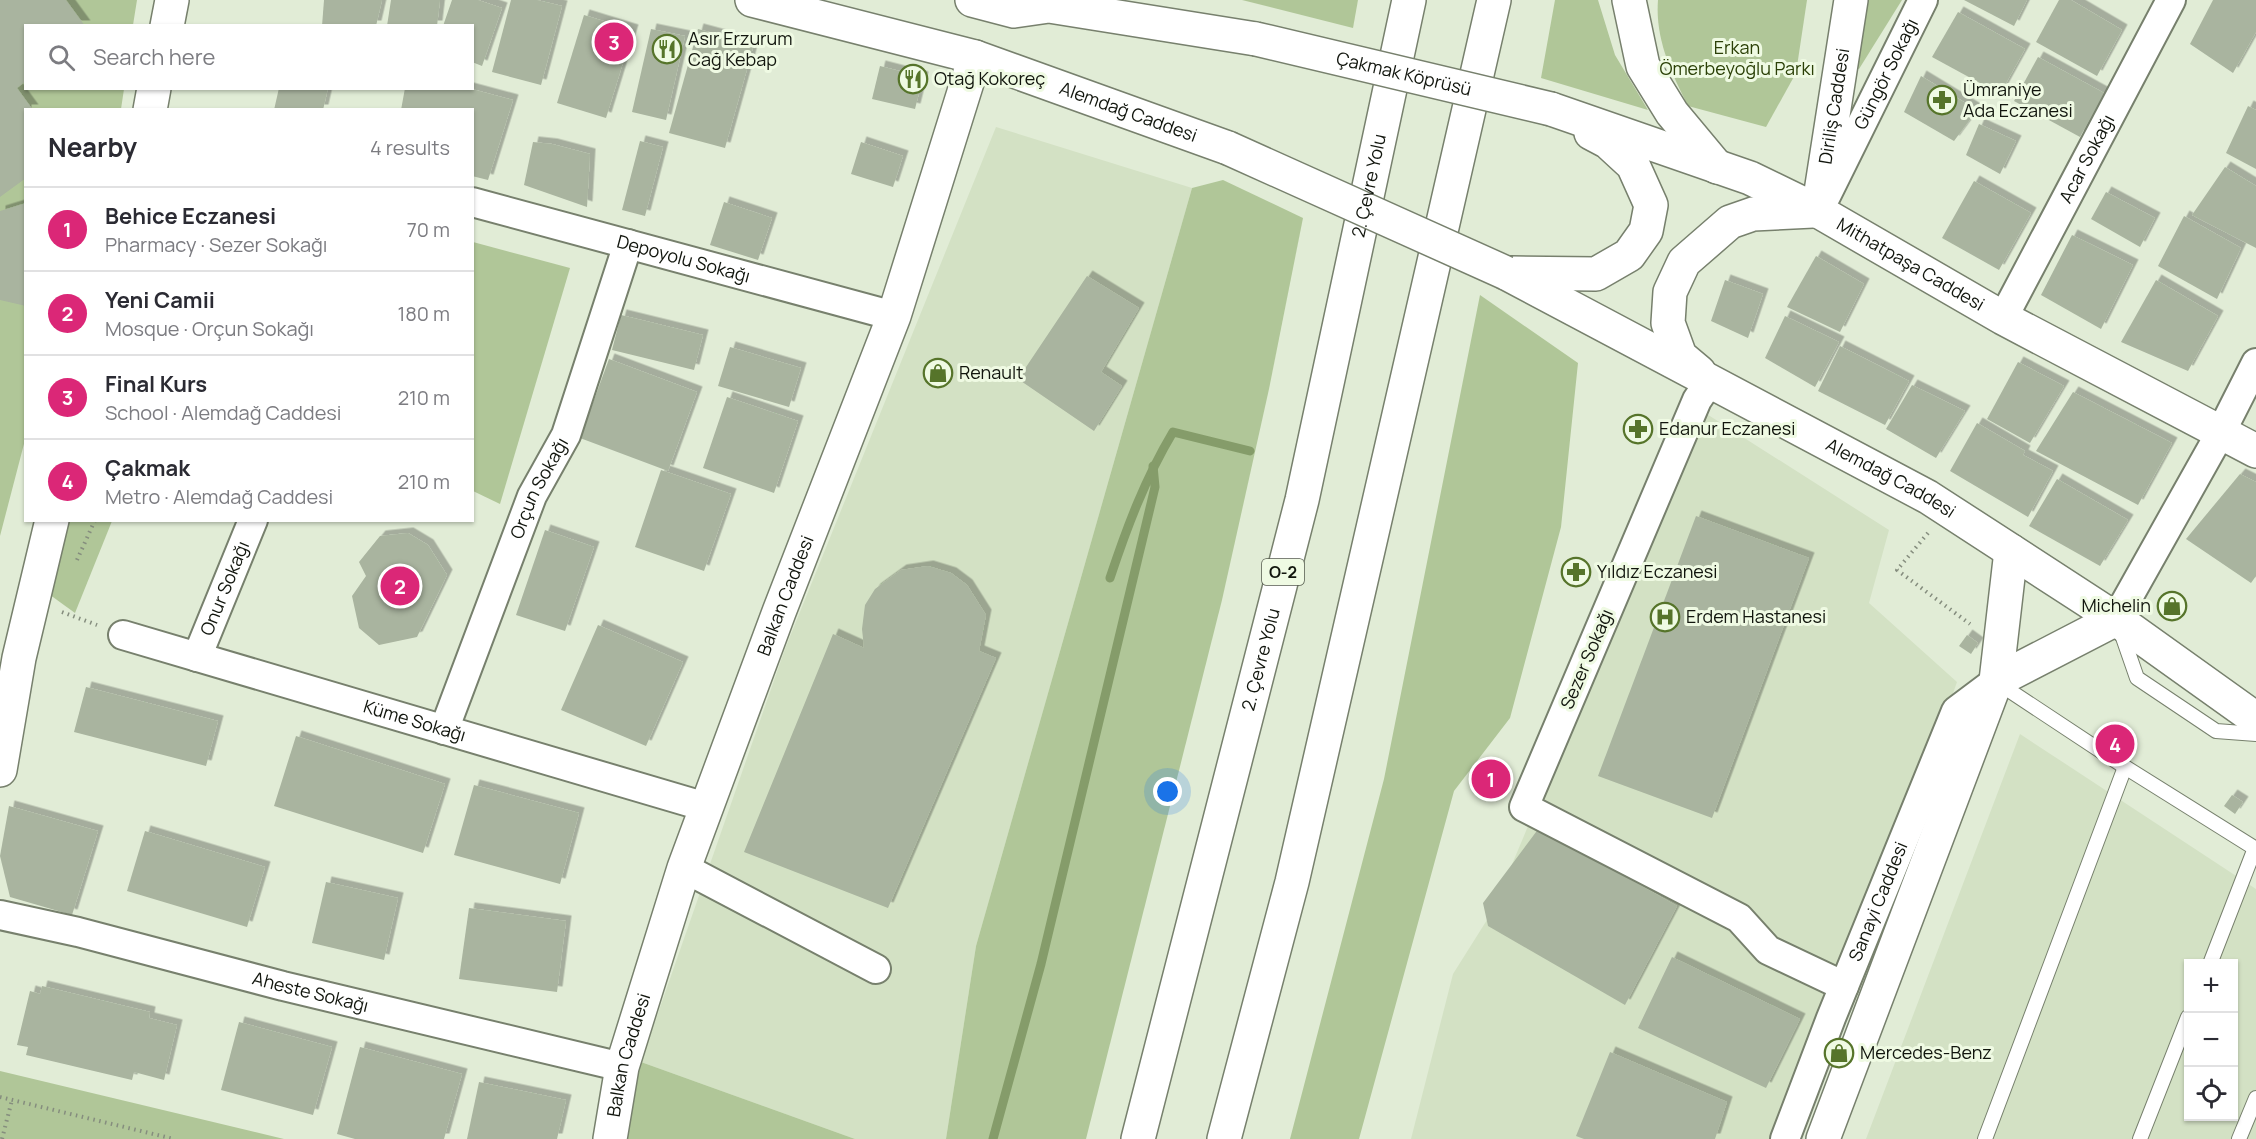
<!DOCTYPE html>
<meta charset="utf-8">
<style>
:root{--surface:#fff;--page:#f7f7f7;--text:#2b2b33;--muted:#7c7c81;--line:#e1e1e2;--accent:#db2777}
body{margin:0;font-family:Manrope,sans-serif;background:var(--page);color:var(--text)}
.controls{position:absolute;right:18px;bottom:18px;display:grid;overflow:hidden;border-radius:0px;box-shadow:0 2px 4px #0004}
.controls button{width:54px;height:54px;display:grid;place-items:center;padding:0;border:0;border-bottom:2px solid var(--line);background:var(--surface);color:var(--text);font:30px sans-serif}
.you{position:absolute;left:1168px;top:792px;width:21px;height:21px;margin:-15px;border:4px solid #fff;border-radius:50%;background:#1a73e8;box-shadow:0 0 0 9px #1a73e833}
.badge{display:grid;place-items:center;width:39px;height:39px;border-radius:50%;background:var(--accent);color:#fff;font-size:20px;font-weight:700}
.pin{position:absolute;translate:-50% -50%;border:3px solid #fff;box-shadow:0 2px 6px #0006}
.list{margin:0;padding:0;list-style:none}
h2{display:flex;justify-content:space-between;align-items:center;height:78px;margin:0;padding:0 24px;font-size:26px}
h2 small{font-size:20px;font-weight:400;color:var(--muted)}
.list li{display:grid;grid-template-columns:39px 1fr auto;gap:18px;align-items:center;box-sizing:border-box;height:84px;padding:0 24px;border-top:2px solid var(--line)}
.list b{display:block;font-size:22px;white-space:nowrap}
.list p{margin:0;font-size:20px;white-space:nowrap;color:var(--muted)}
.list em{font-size:20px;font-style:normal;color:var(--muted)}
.icon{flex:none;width:33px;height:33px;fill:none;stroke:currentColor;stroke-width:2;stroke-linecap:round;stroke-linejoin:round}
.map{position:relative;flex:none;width:2256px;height:1139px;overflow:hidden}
.search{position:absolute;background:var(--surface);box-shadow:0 2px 4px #0004;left:24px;top:24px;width:450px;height:66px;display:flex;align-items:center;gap:15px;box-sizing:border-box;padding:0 21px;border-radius:0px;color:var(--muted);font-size:22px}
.panel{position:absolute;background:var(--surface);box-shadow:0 2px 4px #0004;left:24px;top:108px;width:450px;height:414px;border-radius:0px}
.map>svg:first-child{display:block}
.built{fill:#d3e1c4;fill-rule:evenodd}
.green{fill:#b0c698}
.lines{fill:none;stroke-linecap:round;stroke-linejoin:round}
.stream{stroke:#859c6a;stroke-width:9}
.building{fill:#a9b49f;filter:url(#shadow)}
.service-casing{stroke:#77806d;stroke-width:16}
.minor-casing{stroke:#77806d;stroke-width:32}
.tertiary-casing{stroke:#77806d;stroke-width:36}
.secondary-casing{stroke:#77806d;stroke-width:36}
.primary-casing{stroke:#77806d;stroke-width:36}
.motorway-casing{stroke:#77806d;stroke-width:36}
.path{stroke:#858d7e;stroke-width:4;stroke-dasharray:1.5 4.5;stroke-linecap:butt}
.service{stroke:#fff;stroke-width:14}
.minor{stroke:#fff;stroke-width:28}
.tertiary{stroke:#fff;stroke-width:33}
.secondary{stroke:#fff;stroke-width:33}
.primary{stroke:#fff;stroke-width:33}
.motorway{stroke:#fff;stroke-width:33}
.primary-bridge-casing{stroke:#77806d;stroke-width:36;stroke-linecap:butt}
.primary-bridge{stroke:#fff;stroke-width:33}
.labels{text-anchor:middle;stroke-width:6;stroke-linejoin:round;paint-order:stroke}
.shield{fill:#effae3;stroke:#545a4d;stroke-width:1.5}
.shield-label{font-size:16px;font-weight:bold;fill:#11150d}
.poi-label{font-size:18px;fill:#11150d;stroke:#effae3;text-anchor:start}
.park-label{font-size:18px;fill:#2b4007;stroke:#effae3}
.street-label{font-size:18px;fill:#11150d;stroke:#effae3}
</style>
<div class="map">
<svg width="2256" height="1139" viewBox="0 0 2256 1139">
<defs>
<filter id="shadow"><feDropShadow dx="5.5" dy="-5.5" stdDeviation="0" flood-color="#0004"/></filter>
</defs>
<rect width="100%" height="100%" fill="#e1ecd6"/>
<g class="built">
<polygon points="996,127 1192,188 976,946 946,1139 855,1139 641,1062 785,649"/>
<polygon points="1702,411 1889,530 1869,603 1957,682 1795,1139 1411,1139 1453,974 1492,912"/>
<path d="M2020 734 2256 889V1139H1866ZM2188 964H2234V1116H2188Z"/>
</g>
<g class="green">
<polygon points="0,0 137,0 133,25 26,26 26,88 124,89 121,109 26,110 25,440 0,536"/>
<polygon points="1242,0 1358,0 1353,28"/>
<polygon points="1555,0 1598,0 1615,55 1648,110 1541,78"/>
<path d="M1658 0H1807L1796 73 1766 127 1688 106C1671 72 1655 39 1658 0Z"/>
<polygon points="1858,0 1902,0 1859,69 1843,62"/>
<polygon points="1223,180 1303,218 1269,389 1222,600 1086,1139 946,1139 976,946 1192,188"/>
<polygon points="473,242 570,268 500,504 473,491"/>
<polygon points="1480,295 1578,363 1561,527 1510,718 1454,791 1359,1139 1290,1139 1384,779"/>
<polygon points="67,521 112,521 75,613 46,592"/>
<polygon points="641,1062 855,1139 622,1139"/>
<polygon points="0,1071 284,1139 0,1139"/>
</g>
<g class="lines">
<g class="stream">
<path d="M1110 578C1127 527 1145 479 1173 432L1250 451"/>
<polyline points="993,1139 1041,964 1155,487 1153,466"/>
</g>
</g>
<g class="building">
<polygon points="0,0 66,0 85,26 26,26 26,81 17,88 33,110 26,110 26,178 0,197"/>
<polygon points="324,0 382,0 376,26 322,26"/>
<polygon points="391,0 440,0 437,26 387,26"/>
<polygon points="452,0 478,0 502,8 482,66 472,62 472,26 443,26"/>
<polygon points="511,0 537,0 562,6 541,85 492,72"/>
<polygon points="1964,0 2027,0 2014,26"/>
<polygon points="2059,0 2071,0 2122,30 2097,76 2036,42"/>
<polygon points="2213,0 2256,0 2256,32 2233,73 2190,44"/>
<polygon points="1958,12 2025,49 2000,94 1932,57"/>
<polygon points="584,15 633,30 606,118 557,103"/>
<polygon points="651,29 685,36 666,120 632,112"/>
<polygon points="698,29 754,44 725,148 669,133"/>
<polygon points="2038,57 2104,93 2080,137 2014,101"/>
<polygon points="880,66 923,77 915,109 872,99"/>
<polygon points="1921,76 1977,110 1954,141 1904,112"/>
<polygon points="279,88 328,88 323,110 274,110"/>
<polygon points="405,88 468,88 513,100 488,180 472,176 472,110 401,110"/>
<polygon points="2248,106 2256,110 2256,169 2226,153"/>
<polygon points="1979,124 2016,141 2000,174 1966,155"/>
<polygon points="640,141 663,147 645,216 622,210"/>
<polygon points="533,142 552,144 590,154 587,207 524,185"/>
<polygon points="861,142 903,156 893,187 851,174"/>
<polygon points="2225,167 2256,186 2256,248 2192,215"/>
<polygon points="1974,181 2031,213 1999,270 1942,238"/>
<polygon points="2106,192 2155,218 2140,247 2091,219"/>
<polygon points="724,202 772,218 758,260 710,245"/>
<polygon points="26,203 26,306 0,300 0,211"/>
<polygon points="2184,216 2241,248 2217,299 2158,266"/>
<polygon points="2072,235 2133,265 2101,329 2041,295"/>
<polygon points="1816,256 1864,284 1840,332 1787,307"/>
<polygon points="1087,276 1139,308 1101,372 1122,386 1094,431 1018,379"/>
<polygon points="1725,280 1763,294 1748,338 1711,321"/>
<polygon points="2156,280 2218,316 2188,371 2121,342"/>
<polygon points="621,315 703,335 694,370 612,350"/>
<polygon points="1785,316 1839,342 1815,387 1765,358"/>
<polygon points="1840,346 1909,381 1885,425 1818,391"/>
<polygon points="730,347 801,368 789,407 718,386"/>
<polygon points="609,359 697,392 668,471 580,438"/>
<polygon points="2018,362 2064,386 2030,443 1987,419"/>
<polygon points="1912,385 1965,411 1936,458 1886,429"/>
<polygon points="2073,392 2172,443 2138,505 2036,451"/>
<polygon points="727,397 798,421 774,493 703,468"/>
<polygon points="1977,423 2025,451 2023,455 2053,471 2028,517 1950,471"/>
<polygon points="661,470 731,494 704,571 635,547"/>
<polygon points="2240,474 2256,482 2256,576 2251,583 2186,539"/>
<polygon points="2057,479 2128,520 2100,566 2029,526"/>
<polygon points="1696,516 1809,558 1712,818 1598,776"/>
<polygon points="545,530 594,547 565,631 516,615"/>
<polygon points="408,533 428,545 447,575 417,637 379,645 359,628 352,596 366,576 359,562 380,536"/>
<polygon points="928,566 951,573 967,585 986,615 979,651 996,658 888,908 744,852 833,634 864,648 862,629 865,605 875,589 901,570"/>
<polygon points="598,625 683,662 646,746 561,710"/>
<polygon points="1967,635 1978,643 1971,654 1959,646"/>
<polygon points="86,687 218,721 206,766 74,732"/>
<polygon points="296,736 445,784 423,853 274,806"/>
<polygon points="474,785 579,813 560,884 454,855"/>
<polygon points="2232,795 2243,802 2235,814 2224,806"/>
<polygon points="9,806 98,831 72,915 10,897 0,856"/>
<polygon points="1539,828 1677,906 1625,1005 1488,926 1483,903"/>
<polygon points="145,831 265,867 247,927 127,891"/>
<polygon points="326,882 398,898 384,960 312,943"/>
<polygon points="469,908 566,921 557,992 459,979"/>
<polygon points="1672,957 1800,1019 1766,1088 1638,1028"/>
<polygon points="42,986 150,1012 149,1018 177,1025 164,1080 134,1072 132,1080 26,1055 28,1047 17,1045 30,991 40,994"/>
<polygon points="239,1022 332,1047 313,1115 221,1090"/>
<polygon points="360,1047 462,1074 444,1139 355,1139 337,1134"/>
<polygon points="1610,1052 1727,1102 1715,1139 1584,1139 1576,1136"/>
<polygon points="479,1082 566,1100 557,1139 467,1139"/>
</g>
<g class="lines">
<g class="service-casing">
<g id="service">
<polyline points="2120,629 2137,678 2216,731 2256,734"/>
<polyline points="1998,683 2125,767 2256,849"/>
<polyline points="2210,964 2255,848"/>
<polyline points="1985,1139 2125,767"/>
<polyline points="2140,1139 2188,1017"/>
<polyline points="2239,1139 2256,1098"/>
</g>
</g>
<g class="minor-casing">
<g id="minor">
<path id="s1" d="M1826 196 1923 0"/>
<path id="s2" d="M472 202 894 316"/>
<path id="s3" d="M2003 318 2171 0"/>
<polyline points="1710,381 1697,400 1524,807 1739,918 1768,950 1844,986"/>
<polyline points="2116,619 2221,432 2256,363"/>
<path id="s4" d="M123 635 706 807"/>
<path id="s5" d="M197 657 253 520"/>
<path id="s6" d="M444 730 532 496 566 435 628 244"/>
<polyline points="684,868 876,969"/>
<path id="s7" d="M0 915 78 932 283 986 622 1067"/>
<path id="s8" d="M1785 1139 1831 1018 1956 711 1996 681"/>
</g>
</g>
<g class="tertiary-casing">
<g id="tertiary">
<polyline points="167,26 172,0"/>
<polyline points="150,110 154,88"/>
<polyline points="1996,681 2116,619"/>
<polyline points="0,770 19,658 52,520"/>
<path id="s9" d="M610 1139 622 1067 684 868 779 612 894 316 975 57"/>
<polyline points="1823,1139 1996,681 2011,551"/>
</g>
</g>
<g class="secondary-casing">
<g id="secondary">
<path id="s10" d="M1818 211 1851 0"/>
</g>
</g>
<g class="primary-casing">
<g id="primary">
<path id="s11" d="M752 0 975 57 1228 148"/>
<polyline points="972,0 1014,11 1049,6 1256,39"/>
<path id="s12" d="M1551 109 1750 178 1818 211 2003 318 2256 451"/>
<path id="s13" d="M1506 273 1928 497 2116 619 2256 719"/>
<polyline points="1511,273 1596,274 1629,255 1646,231 1651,205 1633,165 1608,142 1591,133"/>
<polyline points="1699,372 1680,356 1668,323 1670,292 1684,262 1730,222 1753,214 1813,211"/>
</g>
</g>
<g class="motorway-casing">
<g id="motorway">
<polyline points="1629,0 1643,66 1672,113 1717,167"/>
<path id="s14" d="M1138 1139 1302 500 1409 0"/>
<polyline points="1224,1139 1292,882 1494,0"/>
</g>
</g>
<g class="path">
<polyline points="1928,533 1897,570 1970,624"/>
<polyline points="77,560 95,520"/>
<polyline points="62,612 97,625"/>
<polyline points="0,1097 174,1139"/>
<polyline points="2,1139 12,1100"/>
</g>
<use href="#service" class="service"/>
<use href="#minor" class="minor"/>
<use href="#tertiary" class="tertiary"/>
<use href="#secondary" class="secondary"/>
<use href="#primary" class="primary"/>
<use href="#motorway" class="motorway"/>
<g class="primary-bridge-casing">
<g id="primary-bridge">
<path id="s15" d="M1256 39 1551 109"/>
<polyline points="1228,148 1506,273"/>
</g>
</g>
<use href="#primary-bridge" class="primary-bridge"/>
</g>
<defs>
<g id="restaurant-ring" transform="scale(1.5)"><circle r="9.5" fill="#effae3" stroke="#56742a" stroke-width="1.5"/><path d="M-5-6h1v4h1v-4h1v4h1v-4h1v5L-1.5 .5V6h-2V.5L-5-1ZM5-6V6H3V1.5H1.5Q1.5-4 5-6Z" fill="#56742a"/></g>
<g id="pharmacy-ring" transform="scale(1.5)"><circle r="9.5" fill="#effae3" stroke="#56742a" stroke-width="1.5"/><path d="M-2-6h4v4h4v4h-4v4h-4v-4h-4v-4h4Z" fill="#56742a"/></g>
<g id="shop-ring" transform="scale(1.5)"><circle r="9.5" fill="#effae3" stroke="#56742a" stroke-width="1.5"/><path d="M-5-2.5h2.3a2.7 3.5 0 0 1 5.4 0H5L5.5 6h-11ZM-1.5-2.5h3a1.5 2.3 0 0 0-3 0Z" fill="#56742a"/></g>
<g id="hospital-ring" transform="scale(1.5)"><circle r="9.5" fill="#effae3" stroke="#56742a" stroke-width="1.5"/><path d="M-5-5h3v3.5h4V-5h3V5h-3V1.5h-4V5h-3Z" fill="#56742a"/></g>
</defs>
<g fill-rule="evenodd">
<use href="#restaurant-ring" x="667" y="49"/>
<use href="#restaurant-ring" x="913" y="79"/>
<use href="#pharmacy-ring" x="1942" y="100"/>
<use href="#shop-ring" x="938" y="373"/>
<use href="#pharmacy-ring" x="1638" y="429"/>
<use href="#pharmacy-ring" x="1576" y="572"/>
<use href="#shop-ring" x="2172" y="606"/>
<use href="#hospital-ring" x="1665" y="617"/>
<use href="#shop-ring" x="1839" y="1053"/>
</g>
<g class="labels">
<rect class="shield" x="1262" y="559" width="42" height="26" rx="4.5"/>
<g class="shield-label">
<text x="1283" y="578">O-2</text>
</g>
<g class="poi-label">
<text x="688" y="45">Asır Erzurum<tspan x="688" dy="21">Cağ Kebap</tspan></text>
<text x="934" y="85">Otağ Kokoreç</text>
<text x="1963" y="96">Ümraniye<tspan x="1963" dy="21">Ada Eczanesi</tspan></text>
<text x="959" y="379">Renault</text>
<text x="1659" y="435">Edanur Eczanesi</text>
<text x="1597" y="578">Yıldız Eczanesi</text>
<text x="2151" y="612" text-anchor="end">Michelin</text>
<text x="1686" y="623">Erdem Hastanesi</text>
<text x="1860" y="1059">Mercedes-Benz</text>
</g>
<g class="park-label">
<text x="1737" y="54">Erkan<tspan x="1737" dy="21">Ömerbeyoğlu Parkı</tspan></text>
</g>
<g class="street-label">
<text dy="6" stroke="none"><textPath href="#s15" startOffset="152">Çakmak Köprüsü</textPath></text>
<text dy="6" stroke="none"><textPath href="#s1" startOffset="136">Güngör Sokağı</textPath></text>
<text dy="6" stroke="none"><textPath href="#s10" startOffset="106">Diriliş Caddesi</textPath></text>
<text dy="6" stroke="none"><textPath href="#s11" startOffset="393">Alemdağ Caddesi</textPath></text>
<text dy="6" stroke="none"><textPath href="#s3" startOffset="180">Acar Sokağı</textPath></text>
<text dy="6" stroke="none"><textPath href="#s14" startOffset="981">2. Çevre Yolu</textPath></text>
<text dy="6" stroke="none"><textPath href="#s2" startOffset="219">Depoyolu Sokağı</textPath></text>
<text dy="6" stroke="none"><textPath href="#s12" startOffset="393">Mithatpaşa Caddesi</textPath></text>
<text dy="6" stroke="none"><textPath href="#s13" startOffset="436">Alemdağ Caddesi</textPath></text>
<text dy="6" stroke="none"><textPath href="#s6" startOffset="260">Orçun Sokağı</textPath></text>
<text dy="6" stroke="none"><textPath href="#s5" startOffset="74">Onur Sokağı</textPath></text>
<text dy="6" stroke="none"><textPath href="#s9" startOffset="572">Balkan Caddesi</textPath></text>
<text dy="6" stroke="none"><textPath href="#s14" startOffset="495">2. Çevre Yolu</textPath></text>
<text transform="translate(1587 659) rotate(-67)" y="6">Sezer Sokağı</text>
<text dy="6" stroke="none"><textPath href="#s4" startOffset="304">Küme Sokağı</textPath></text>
<text dy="6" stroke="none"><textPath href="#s8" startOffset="255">Sanayi Caddesi</textPath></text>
<text dy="6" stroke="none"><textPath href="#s7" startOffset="320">Aheste Sokağı</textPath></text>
<text dy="6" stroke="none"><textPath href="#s9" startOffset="86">Balkan Caddesi</textPath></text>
</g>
</g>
</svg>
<div class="controls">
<button>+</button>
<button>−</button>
<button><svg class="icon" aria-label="locate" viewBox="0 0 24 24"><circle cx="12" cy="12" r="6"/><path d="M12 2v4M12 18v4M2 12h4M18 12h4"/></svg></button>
</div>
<div class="you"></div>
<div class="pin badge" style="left:1491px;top:779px">1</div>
<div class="pin badge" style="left:400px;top:586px">2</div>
<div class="pin badge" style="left:614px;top:42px">3</div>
<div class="pin badge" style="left:2115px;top:744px">4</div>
<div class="search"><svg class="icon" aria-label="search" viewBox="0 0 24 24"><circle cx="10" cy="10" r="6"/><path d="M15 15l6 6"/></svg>Search here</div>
<section class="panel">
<h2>Nearby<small>4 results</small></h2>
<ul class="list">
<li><span class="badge">1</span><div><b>Behice Eczanesi</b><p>Pharmacy · Sezer Sokağı</p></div><em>70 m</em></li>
<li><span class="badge">2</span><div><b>Yeni Camii</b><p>Mosque · Orçun Sokağı</p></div><em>180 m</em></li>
<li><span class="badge">3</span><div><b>Final Kurs</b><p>School · Alemdağ Caddesi</p></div><em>210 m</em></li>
<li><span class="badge">4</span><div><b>Çakmak</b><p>Metro · Alemdağ Caddesi</p></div><em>210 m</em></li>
</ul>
</section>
</div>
